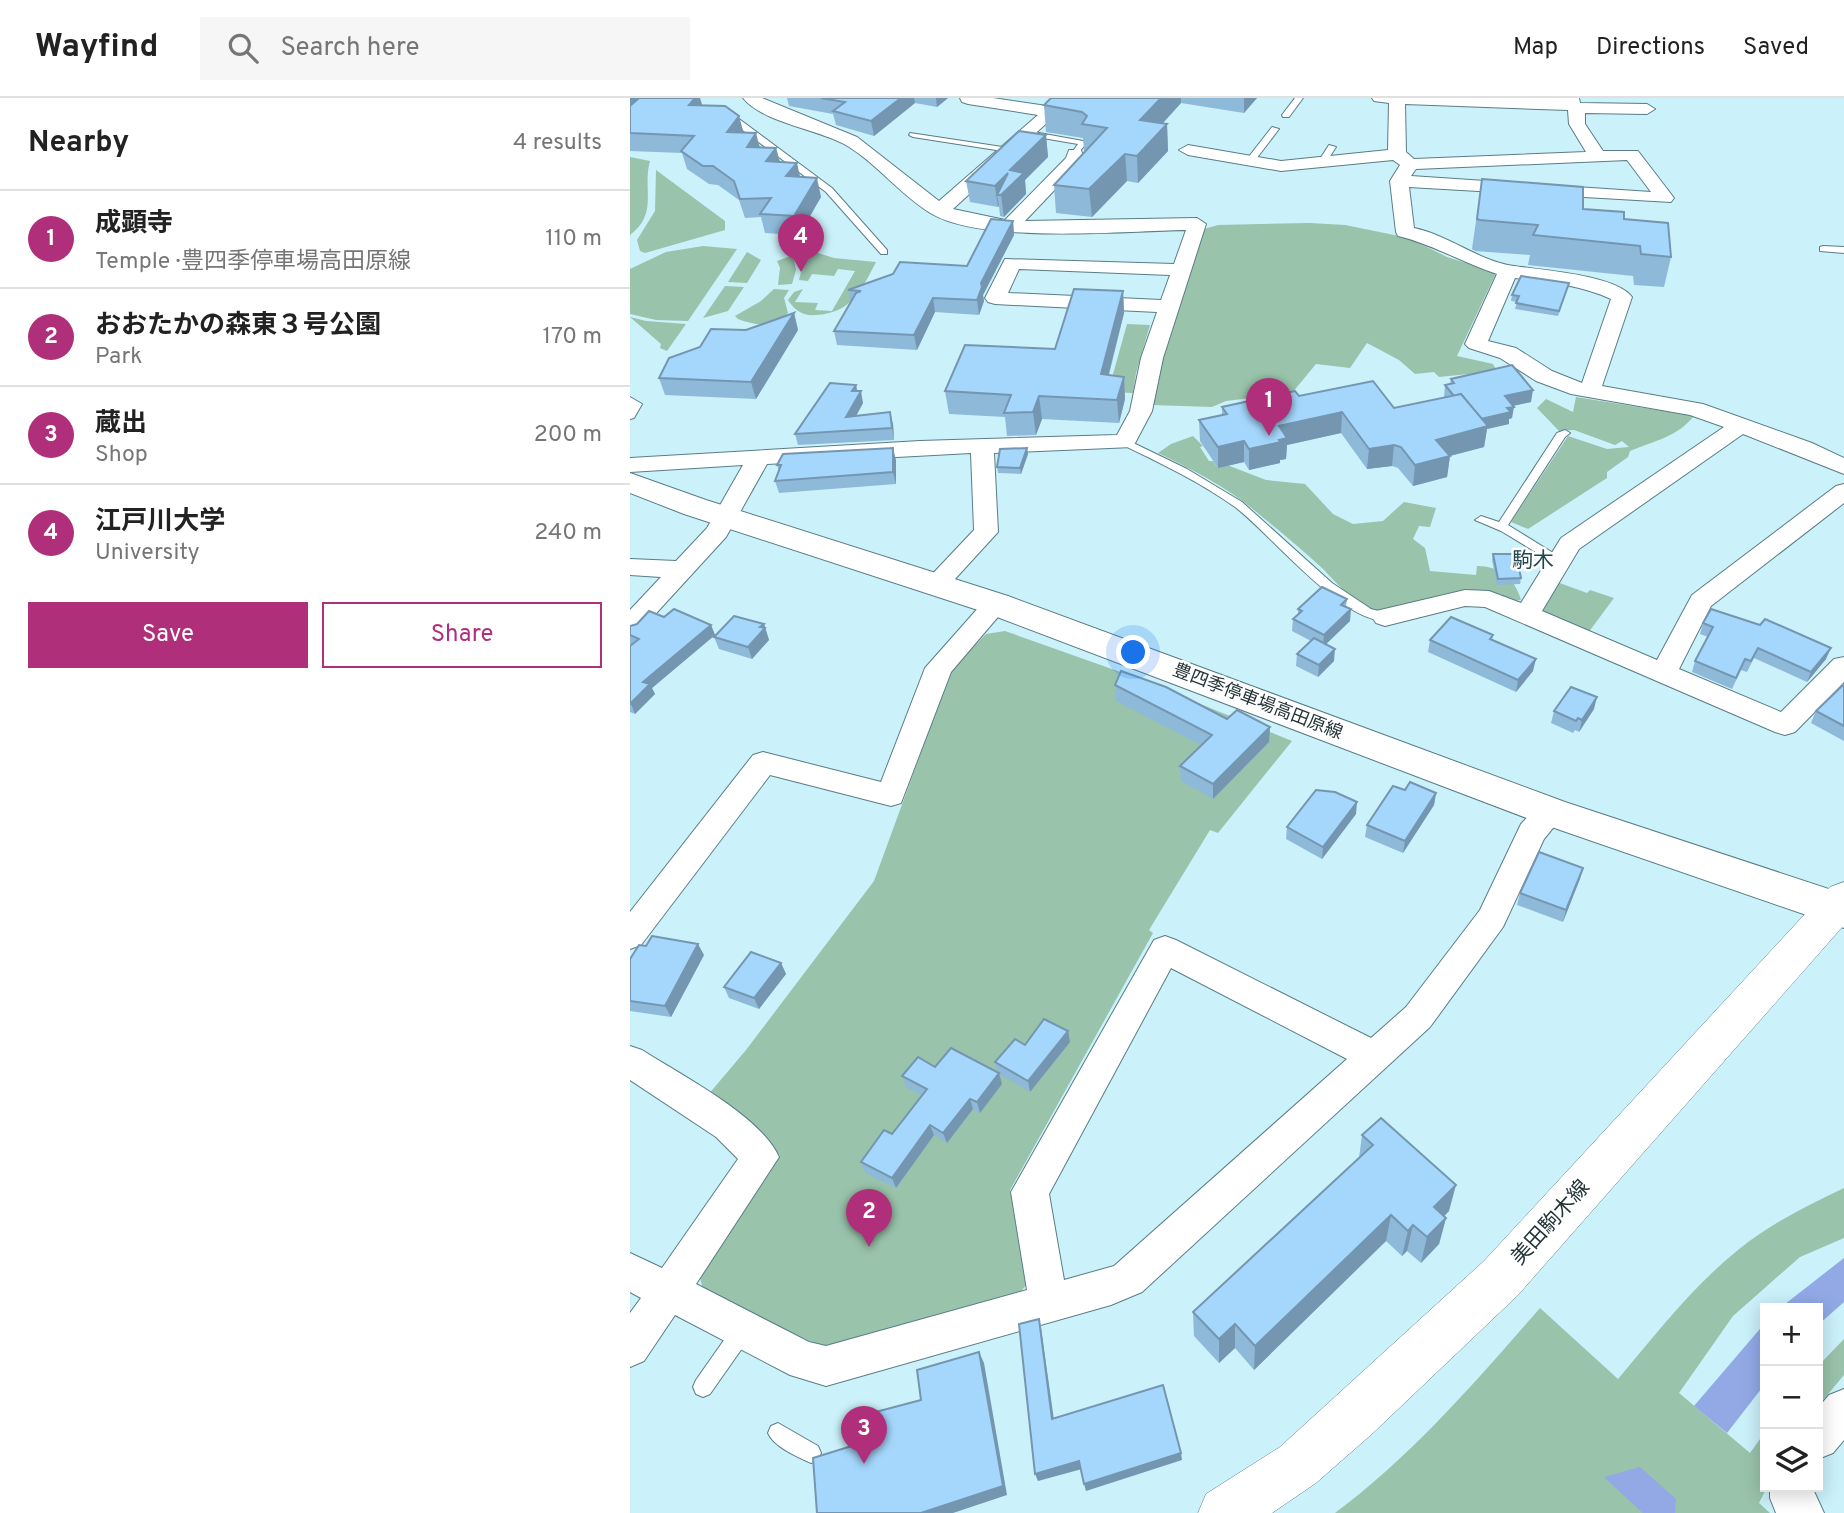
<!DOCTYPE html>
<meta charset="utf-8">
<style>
:root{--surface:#fff;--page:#f6f6f6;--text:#222;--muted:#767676;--line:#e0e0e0;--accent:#b02f7a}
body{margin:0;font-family:Overpass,"Noto Sans JP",sans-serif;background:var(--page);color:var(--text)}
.controls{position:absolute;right:21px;bottom:21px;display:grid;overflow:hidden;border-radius:0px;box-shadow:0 4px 18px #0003}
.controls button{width:63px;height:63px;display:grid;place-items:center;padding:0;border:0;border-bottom:2px solid var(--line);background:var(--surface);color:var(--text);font:35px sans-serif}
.you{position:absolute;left:504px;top:555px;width:24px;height:24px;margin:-18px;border:5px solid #fff;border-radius:50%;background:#1a73e8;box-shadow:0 0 0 10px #1a73e833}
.badge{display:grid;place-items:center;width:46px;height:46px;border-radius:50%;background:var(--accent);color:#fff;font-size:23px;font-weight:700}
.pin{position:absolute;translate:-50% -58px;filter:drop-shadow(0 2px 4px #0008)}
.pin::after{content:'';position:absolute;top:37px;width:24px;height:21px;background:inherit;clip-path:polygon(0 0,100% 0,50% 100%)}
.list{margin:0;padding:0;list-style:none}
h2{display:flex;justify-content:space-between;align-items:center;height:91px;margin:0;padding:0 28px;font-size:30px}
h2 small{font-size:23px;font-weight:400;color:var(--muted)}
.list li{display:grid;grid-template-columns:46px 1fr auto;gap:21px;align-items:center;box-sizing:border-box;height:98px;padding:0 28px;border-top:2px solid var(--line)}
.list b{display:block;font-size:26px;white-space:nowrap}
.list p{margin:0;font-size:23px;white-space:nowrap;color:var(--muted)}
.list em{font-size:23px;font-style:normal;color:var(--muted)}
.actions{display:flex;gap:14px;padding:21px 28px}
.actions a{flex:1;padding:16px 0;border:2px solid var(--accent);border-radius:0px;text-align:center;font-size:24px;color:var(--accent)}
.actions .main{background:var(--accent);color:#fff}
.icon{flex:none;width:38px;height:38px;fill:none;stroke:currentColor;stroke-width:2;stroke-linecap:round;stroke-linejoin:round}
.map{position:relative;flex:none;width:1214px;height:1415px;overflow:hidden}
header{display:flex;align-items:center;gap:42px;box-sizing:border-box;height:98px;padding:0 35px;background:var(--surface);border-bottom:2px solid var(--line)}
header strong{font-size:33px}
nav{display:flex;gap:38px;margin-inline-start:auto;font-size:24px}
.search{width:490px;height:63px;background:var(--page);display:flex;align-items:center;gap:18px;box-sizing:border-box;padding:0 24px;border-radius:0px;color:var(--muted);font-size:26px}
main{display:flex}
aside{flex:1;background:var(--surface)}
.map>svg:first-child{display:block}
.green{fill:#99c3ab}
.water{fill:#92a9e6}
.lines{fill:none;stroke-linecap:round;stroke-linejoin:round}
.service-casing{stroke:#597d85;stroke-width:2}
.minor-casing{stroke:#597d85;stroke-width:2}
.tertiary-casing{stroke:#597d85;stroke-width:1}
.secondary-casing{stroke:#597d85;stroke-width:2}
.service{fill:#fff;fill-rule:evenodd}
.minor{fill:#fff;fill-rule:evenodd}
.tertiary{fill:#fff;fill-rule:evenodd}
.secondary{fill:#fff;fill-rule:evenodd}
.wall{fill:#8eb9d9}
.shaded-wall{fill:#7496b0}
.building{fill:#a5d7fc;stroke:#7496b0;stroke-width:2}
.labels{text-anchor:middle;stroke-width:5;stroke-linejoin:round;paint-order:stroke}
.street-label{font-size:18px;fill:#253437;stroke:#fff}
.quarter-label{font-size:21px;fill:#23454d;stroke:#fff}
.near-street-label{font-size:21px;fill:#253437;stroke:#fff}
</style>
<header>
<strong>Wayfind</strong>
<div class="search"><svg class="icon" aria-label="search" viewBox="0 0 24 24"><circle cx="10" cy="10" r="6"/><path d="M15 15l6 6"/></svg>Search here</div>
<nav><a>Map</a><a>Directions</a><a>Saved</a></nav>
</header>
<main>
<aside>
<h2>Nearby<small>4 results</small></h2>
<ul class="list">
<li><span class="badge">1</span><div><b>成顕寺</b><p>Temple · 豊四季停車場高田原線</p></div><em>110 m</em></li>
<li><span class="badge">2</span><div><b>おおたかの森東３号公園</b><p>Park</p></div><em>170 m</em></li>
<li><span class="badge">3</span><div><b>蔵出</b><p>Shop</p></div><em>200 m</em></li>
<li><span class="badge">4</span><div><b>江戸川大学</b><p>University</p></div><em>240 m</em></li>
</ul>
<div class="actions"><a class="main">Save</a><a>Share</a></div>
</aside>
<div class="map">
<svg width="1214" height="1415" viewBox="0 0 1214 1415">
<rect width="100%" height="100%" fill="#cbf1fb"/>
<g class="green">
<path d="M0 59 20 63C12 91 29 115 0 137Z"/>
<polygon points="26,72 95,123 95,132 15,155 10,153 7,142 25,113"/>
<polygon points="680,125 715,127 779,140 817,159 861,173 865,177 827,258 863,266 867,273 809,279 804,274 785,276 769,262 737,245 720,270 686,266 662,295 596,303 582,309 522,307 524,278 574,131 588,127"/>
<polygon points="73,148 107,151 58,223 26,222 0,216 0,171 36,154"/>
<polygon points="117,154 131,162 117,185 98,184"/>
<path d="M185 154 204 160 246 164C231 193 221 215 186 217 173 218 165 213 158 202L164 194 173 191 165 204 188 205 185 212 202 213 225 173 208 171 204 178 182 176 178 183 169 182 171 174 168 156Z"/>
<polygon points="163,157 166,172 162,186 148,187 150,170 147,163"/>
<polygon points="95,188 114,189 98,213 73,220"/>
<path d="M144 191 159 192 154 200 158 215C144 230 126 228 108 221L105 218 131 203Z"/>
<polygon points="0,219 16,223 56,226 37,253 30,250 31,246"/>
<polygon points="497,226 520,227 506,275 503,295 478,294"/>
<path d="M946 299 1064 318C1047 339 1024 343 1000 353L998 359 977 374V380L898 431 881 424 938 338 977 351 999 349 992 343 985 347 944 332 929 333 907 310 916 301 943 314Z"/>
<path d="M563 338 573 348 570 349 579 363H583L588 370 597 367 636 382 675 386 703 416 723 426 753 423 774 404 806 410 800 429 789 428 783 441 795 450 800 473 846 477 847 468C869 468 885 480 891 502 871 505 854 494 834 493 813 492 758 517 746 514 728 510 706 484 693 471 671 450 647 431 624 412 595 388 561 371 528 355L541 346Z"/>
<polygon points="927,484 957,495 960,492 984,500 958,535 914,517 911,511"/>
<polygon points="375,533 496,576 662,643 588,735 580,732 519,832 523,835 380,1092 396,1187 386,1200 208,1251 188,1247 73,1191 69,1176 150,1057 107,1015 78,997 116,952 244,783 322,570 356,536"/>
<path d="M1214 1090V1140L1170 1159 1103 1218 1049 1295 1120 1355 1135 1334 1137 1389 1129 1405 1140 1415H705C783 1357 847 1282 910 1210L988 1281C1026 1236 1062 1189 1108 1152 1140 1126 1178 1107 1214 1090Z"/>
<polygon points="1214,1241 1214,1277 1188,1308 1188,1268"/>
</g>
<g class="water">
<polygon points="1214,1160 1214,1204 1188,1227 1188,1210 1150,1210"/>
<polygon points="1135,1225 1135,1286 1097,1335 1064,1308"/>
<polygon points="1010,1369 1046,1401 1045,1415 1013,1415 974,1379"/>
</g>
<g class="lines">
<g class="service-casing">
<g id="service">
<polygon points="665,0 673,0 659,19 653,19 652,17"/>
<polygon points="95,15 101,15 202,90 257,152 257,156 251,156 196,94 95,19"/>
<polygon points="642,29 649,31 623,65 617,65 617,61"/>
<polygon points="398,33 453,43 457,45 445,58 441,56 448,46 395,37 394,35"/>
<polygon points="280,35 379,50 383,52 379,54 283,39 279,37"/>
<polygon points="699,47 706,49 695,66 689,66 688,64"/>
<polygon points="1193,148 1214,149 1214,155 1190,153 1190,149"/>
<polygon points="0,299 12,306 4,320 0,321"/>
<polygon points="935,332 940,335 935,339 878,427 933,461 935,464 929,468 871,433 845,422 851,418 869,424 927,335"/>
<path d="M495 341 557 371 612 404 702 485 741 511 759 516 761 519 759 522C716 530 640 435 605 409 570 384 530 365 491 346L490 344Z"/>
<polygon points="113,1223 120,1225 122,1232 120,1239 80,1296 73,1299 66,1296 63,1289 66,1282 106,1225"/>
<path d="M148 1325 188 1348 191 1355 188 1362 181 1365C168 1359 144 1349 138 1335L141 1328Z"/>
</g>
</g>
<g class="minor-casing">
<g id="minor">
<path d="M113 0H132L227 39 309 103 408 17 338 6 332 4 330 0H363L417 8 426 0H444L323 111 375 122 436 60 439 52H451L454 61 395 123 567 120 576 126 533 260 522 313 503 349 364 355 368 434 314 493 305 495 296 493 292 487 344 432 341 355 137 366 96 439 9 534 0 537V512L31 479 0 477V461L46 463 77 430 113 367 0 374V360L290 343 487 337 500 313 511 260 527 214 365 206 358 204 355 200 375 161 544 166 556 132C493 133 354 146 302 116 270 97 246 64 214 46 186 31 132 24 113 0ZM389 171 540 177 531 202 378 195Z"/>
<path d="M742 0H949L950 5 1017 6 1025 11 1017 16 955 15V26L973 53H1008L1044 100 1041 104 779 89 784 130C819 137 848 163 884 168 911 172 986 177 1002 199L972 288 1073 306 1182 345 1214 360V376L1113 336 949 451 912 513 1027 562 1062 497 1206 388 1214 386V405L1081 508 1049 571 1151 614 1204 561 1214 559V584L1165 634 1155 637 1145 634 855 509 835 508 755 528 746 525 742 519 746 513 835 492 859 493 891 505 931 440 1094 329 1060 317 941 296 906 283 870 260 839 250 835 246 867 176C833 165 802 146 768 138L766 134 760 83 770 67 763 62 651 73 558 57 549 52 558 47 651 63 758 52 759 5 744 3ZM775 6 938 12 939 26 956 54 784 61 776 54ZM997 62 1021 94 781 78 786 71ZM885 180C919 184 950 187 981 201L952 285 922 273 886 250 858 243Z"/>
<polygon points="366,497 375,500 379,506 321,574 271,705 261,708 140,677 11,847 0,851 0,814 123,657 133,654 251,684 295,570 357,500"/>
<path d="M921 703 932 706 936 714 914 741 873 829 800 929 512 1194 481 1207 196 1288 160 1277 45 1217 14 1263 0 1269V1215L11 1200 0 1194V1155L32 1170 108 1061 86 1039 0 982V948L12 952C51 977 131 1018 149 1059L66 1186 179 1244 196 1248 397 1192 381 1094 524 842 535 838 546 842 741 940 776 909 850 812 891 726 910 706ZM541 870 717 961 484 1168 434 1182 419 1096Z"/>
<polygon points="1214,1291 1214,1342 1203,1355 1188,1361 1188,1310 1199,1297"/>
<polygon points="1140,1389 1182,1389 1194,1415 1146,1415 1140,1400"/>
</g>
</g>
<g class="tertiary-casing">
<polygon id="tertiary" points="1214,784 1214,827 888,1197 743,1335 686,1385 642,1415 568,1415 576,1396 650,1349 854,1163 1200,789"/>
</g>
<g class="secondary-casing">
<polygon id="secondary" points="0,375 76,402 378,498 935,704 1214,796 1214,830 907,724 354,514 54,416 0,395"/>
</g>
<use href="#service" class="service"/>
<use href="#minor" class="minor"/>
<use href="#tertiary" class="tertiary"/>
<use href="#secondary" class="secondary"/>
</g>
<g class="wall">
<polygon points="0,0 72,7 109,18 113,35 130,49 146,50 150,64 170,79 191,99 169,137 135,135 131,119 115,120 109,102 88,87 79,86 57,71 52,55 0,53"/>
<polygon points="157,0 318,0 307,9 285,5 244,38 206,27 203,16 159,8"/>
<polygon points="421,0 627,0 614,15 551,5 533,25 537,26 538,53 508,85 497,83 462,119 426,115 424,87 455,53 454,53 453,40 416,34 414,7"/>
<polygon points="416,37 418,59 395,82 396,96 374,119 370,118 369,108 368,109 340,104 336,83"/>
<polygon points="852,81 953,111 994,121 1041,159 1034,189 1004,187 1003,178 898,167 900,157 845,153 842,151"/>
<polygon points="383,123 384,137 353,197 354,203 349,217 305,214 287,252 207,247 204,233 221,204 218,192 337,168"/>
<polygon points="939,185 928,218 885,211 887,204 881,203 882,197"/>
<polygon points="493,193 494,215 479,277 494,279 495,301 489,325 412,321 406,337 377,338 375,319 319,316 315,293 425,251"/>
<polygon points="164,215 168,232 126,301 35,297 29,280 70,249"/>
<polygon points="821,281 901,304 883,308 882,320 879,321 879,326 857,331 854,349 820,358 817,379 783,388 768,370 762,368 737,371 711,335 657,347 656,361 650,362 650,365 619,372 614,364 588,370 570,343 569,322 592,317 592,309 669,298 764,310 814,300 815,287 820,286"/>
<polygon points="226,287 227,293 233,305 226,318 263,326 264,342 168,347 165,336"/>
<polygon points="397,350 398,356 391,376 368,375 367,369"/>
<polygon points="266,362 266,386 149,395 145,383 149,373 147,367"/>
<polygon points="863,456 891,480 890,486 867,487 862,462"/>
<polygon points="717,501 716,509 720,523 696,546 704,563 688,579 666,568 667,556 681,543 662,533 663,521 668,516 668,511"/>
<polygon points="34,519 81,527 85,537 22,590 25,596 5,616 0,614 0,548 2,546 0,546 0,528"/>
<polygon points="1073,525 1196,561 1177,584 1124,560 1117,574 1111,572 1102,591 1062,574 1065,563 1078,539 1070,536"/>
<polygon points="134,526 139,542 122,561 89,551 84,539"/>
<polygon points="863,537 862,542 903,573 886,594 798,554 800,542"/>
<polygon points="485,587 597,621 640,629 639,644 583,701 551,683 550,668 571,647 486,603"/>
<polygon points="1214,588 1214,643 1181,625 1186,613"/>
<polygon points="964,611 949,634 945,632 943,635 921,625 924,613"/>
<polygon points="775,692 806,695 804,707 773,755 735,739 737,727"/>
<polygon points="726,716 692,761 656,741 657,729"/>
<polygon points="953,770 933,824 887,807 890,795"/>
<polygon points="74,857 41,919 0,913 0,861"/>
<polygon points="151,865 156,876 129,911 99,900 94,889"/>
<polygon points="438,933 440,944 400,994 369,976 372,986 350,1015 343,1011 317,1045 304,1037 266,1090 235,1075 231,1064 262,1036 292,998 276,989 272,978 305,969 368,975 365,964 395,947"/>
<polygon points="732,1037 819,1113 814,1118 816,1120 809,1146 791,1165 777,1153 772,1158 756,1143 624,1272 605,1250 589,1265 564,1238 563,1214 729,1060"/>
</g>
<g class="shaded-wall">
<polygon points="0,0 9,0 0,17"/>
<polygon points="65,0 70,0 74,13 59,7"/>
<polygon points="271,0 284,0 285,5 244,38 241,23"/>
<polygon points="306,0 318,0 307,9"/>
<polygon points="531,0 551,0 551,5 511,49 510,22"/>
<polygon points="614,0 627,0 614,15"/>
<polygon points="109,18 114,36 97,34"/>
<polygon points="537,26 538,53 508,85 507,58"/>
<polygon points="126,35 131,54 117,49"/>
<polygon points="416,37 418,59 395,82 396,96 374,119 371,97 367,97 369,108 368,109 365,88"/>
<polygon points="146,50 151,68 136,63"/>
<polygon points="495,56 497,83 462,119 459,91"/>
<polygon points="167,65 171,83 156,78"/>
<polygon points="187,80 191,99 169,137 164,118"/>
<polygon points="383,123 384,137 353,197 354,203 349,217 347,202 351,185"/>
<polygon points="493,193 494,215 473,298 471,276"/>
<polygon points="303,200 305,214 287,252 284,237"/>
<polygon points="164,215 168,232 126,301 121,284"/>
<polygon points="494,279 495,301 489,325 487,302"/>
<polygon points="226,287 228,298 231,293 233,305 219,331 216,319 222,293"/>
<polygon points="903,292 901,304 873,310 875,298"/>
<polygon points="409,298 412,321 406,337 403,314"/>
<polygon points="884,309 882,320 879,321 879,326 857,331 854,349 808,361 820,358 817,379 783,388 785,367 806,342 844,322"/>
<polygon points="260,314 263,326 264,342 262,330"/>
<polygon points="712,314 711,335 657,347 656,361 650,362 650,365 619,372 619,351 649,328"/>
<polygon points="614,343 614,364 588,370 588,349"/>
<polygon points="764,347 762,368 737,371 739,351"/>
<polygon points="263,350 266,362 266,386 263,374"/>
<polygon points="397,350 398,356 391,376 390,370"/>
<polygon points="721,511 720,523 693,549 694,537"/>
<polygon points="134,526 139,542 122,561 118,549"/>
<polygon points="81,527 85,537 22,590 25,596 5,616 1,606 13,584"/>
<polygon points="1201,550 1196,561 1177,584 1181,574"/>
<polygon points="705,551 704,563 688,579 689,567"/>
<polygon points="906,561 903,573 886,594 888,582"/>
<polygon points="967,599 964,611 949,634 952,622"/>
<polygon points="640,629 639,644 583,701 583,686"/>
<polygon points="806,695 804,707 773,755 775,743"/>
<polygon points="727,704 726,716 692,761 693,749"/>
<polygon points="953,770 950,781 933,824 936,812"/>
<polygon points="68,846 74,857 41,919 35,908"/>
<polygon points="151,865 156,876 129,911 124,900"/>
<polygon points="438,933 440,944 400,994 398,983"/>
<polygon points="369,975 372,986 350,1015 347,1004"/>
<polygon points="340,1001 343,1011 317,1045 313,1035"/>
<polygon points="300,1027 304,1037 266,1090 262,1080"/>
<polygon points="826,1087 819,1113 798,1135 804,1109"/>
<polygon points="761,1117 756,1143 624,1272 625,1248"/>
<polygon points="816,1120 809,1146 791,1165 797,1139"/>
<polygon points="783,1127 777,1153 772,1158 778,1133"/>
<polygon points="409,1221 411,1230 425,1329 422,1321"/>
<polygon points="605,1226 605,1250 589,1265 589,1241"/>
<polygon points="349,1254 354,1265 377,1397 323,1415 291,1415"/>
<polygon points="551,1355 552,1362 456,1393 454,1386"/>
<polygon points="449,1363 452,1371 408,1383 405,1376"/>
</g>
<g class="building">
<polygon points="9,0 65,0 59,7 95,8 109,18 97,34 126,35 117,49 146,50 136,63 167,65 156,78 187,80 164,118 130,116 141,100 110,101 104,83 83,68 73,68 51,53 64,38 0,35 0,8"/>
<polygon points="191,0 271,0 241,23 203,13 215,4"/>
<polygon points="421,0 531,0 510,22 537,26 507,58 495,56 459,91 424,87 477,30 452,26 457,18 452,14 414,7"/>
<polygon points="389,33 416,37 380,72 394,75 371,97 367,97 378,75 365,88 336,83"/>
<polygon points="852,81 953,89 953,111 994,114 994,121 1038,125 1041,159 1011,156 1010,148 903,137 908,127 850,122 847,121"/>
<polygon points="361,121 383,123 351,185 352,189 347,202 303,200 284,237 204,233 226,195 231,193 218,192 263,176 270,164 337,168"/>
<polygon points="891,178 939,185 929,213 886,205 889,198 882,197"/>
<polygon points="444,191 493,193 471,276 494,279 487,302 409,298 403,314 374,315 381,297 315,293 335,247 425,251"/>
<polygon points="164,215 121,284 29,280 39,260 70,249 81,231 116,232"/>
<polygon points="882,267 903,292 875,298 884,309 877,310 881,314 851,321 831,296 824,298 815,287 824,285 821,281"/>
<polygon points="743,283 764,310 831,296 858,328 806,342 820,358 785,367 771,349 764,347 739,351 712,314 649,328 657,340 649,342 651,344 619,351 614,343 588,349 569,322 597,316 592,309 665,293 669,298"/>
<polygon points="200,285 226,287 222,293 231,293 216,319 260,314 262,330 165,336"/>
<polygon points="263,350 263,374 145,383 151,367 147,367 153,356"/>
<polygon points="397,350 390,370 367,369 370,351"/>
<polygon points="863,456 886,456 891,480 868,481"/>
<polygon points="692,489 717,501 711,507 721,511 694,537 663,521 672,513 668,511"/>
<polygon points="44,511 81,527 13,584 20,586 0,606 0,548 9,541 0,537 0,528 7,526 19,513 34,519"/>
<polygon points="1081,511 1130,527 1135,521 1201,550 1181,574 1128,550 1121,563 1115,561 1106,580 1065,563 1083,529 1073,525"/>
<polygon points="104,518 134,526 130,529 135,530 118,549 84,539"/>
<polygon points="821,519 863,537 860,541 906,561 888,582 800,542"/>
<polygon points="684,540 705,551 689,567 667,556"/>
<polygon points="491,573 536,589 597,621 607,612 640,629 583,686 550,668 582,637 485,587"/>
<polygon points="1213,587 1214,588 1214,628 1186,613"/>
<polygon points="941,589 967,599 952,622 948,620 946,623 924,613"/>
<polygon points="780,684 806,695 775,743 737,727 763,688 775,692"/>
<polygon points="686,692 705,694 727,704 693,749 657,729"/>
<polygon points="909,754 953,770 936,812 890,795"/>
<polygon points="22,838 68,846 35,908 0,903 0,861 9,847 16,848"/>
<polygon points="121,854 151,865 124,900 94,889"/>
<polygon points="414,921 438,933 398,983 365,964 385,941 395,947"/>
<polygon points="321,950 369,975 347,1004 340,1001 313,1035 300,1027 262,1080 231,1064 254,1032 262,1036 297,991 272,978 288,959 305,969"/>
<polygon points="751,1020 826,1087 804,1109 816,1120 797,1139 783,1127 778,1133 761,1117 625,1248 605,1226 589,1241 563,1214 743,1047 732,1037"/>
<polygon points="409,1221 422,1321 533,1287 551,1355 454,1386 449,1363 405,1376 389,1226"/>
<polygon points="349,1254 373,1388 291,1415 187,1415 183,1360 241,1342 238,1316 291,1302 287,1272"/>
</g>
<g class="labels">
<g class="street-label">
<text transform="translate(628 603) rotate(21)" y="6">豊四季停車場高田原線</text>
</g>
<g class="quarter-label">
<text x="903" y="469">駒木</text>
</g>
<g class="near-street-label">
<text transform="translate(920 1124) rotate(-48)" y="7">美田駒木線</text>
</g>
</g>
</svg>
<div class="controls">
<button>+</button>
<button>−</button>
<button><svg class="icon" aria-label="layers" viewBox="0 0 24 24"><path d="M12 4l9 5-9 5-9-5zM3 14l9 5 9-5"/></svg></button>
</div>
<div class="you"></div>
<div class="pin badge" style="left:639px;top:338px">1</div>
<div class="pin badge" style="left:239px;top:1149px">2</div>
<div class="pin badge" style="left:234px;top:1366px">3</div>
<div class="pin badge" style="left:171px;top:174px">4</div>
</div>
</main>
